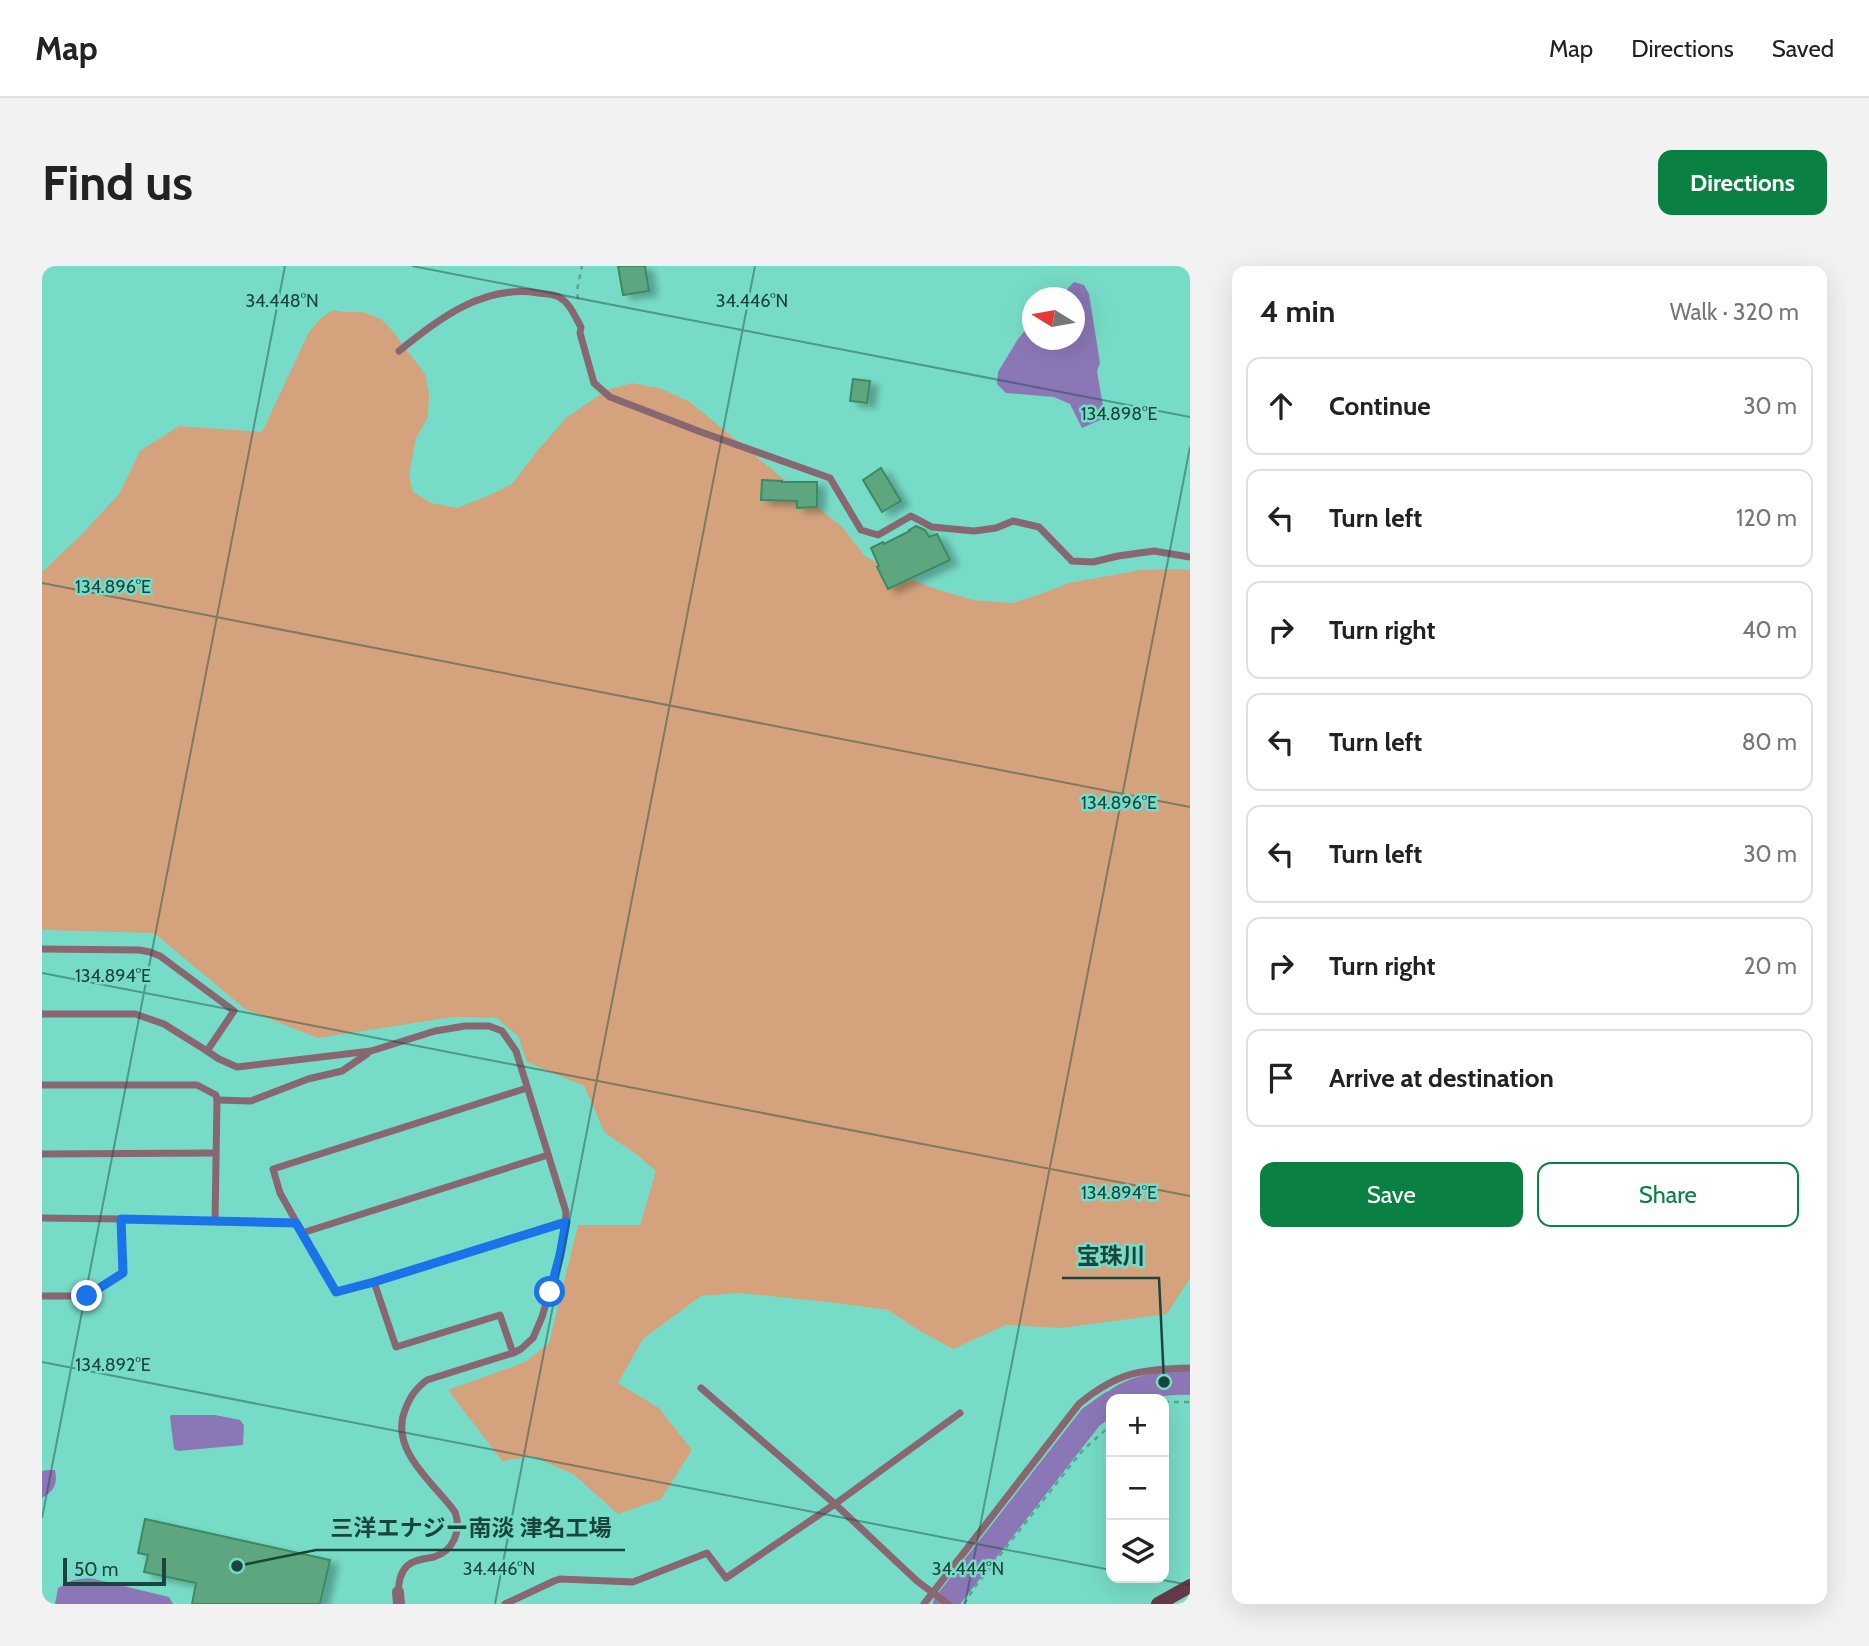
<!DOCTYPE html>
<meta charset="utf-8">
<style>
:root{--surface:#fff;--page:#f2f2f2;--text:#222;--muted:#767676;--line:#e0e0e0;--accent:#0b8043}
body{margin:0;font-family:Cabin,"Noto Sans JP",sans-serif;background:var(--page);color:var(--text)}
.controls{position:absolute;right:21px;bottom:21px;display:grid;overflow:hidden;border-radius:14px;box-shadow:0 7px 28px #0002}
.controls button{width:63px;height:63px;display:grid;place-items:center;padding:0;border:0;border-bottom:2px solid var(--line);background:var(--surface);color:var(--text);font:35px sans-serif}
.compass{position:absolute;left:980px;top:21px;width:63px;height:63px;border-radius:50%;background:var(--surface);box-shadow:0 7px 28px #0002;rotate:281deg}
.scale{position:absolute;left:21px;bottom:18px;width:103px;box-sizing:border-box;padding-left:7px;border:4px solid #1a453d;border-top:0;font-size:19px;line-height:24px;white-space:nowrap;color:#1a453d;-webkit-text-stroke:5px #77dcc7;paint-order:stroke}
.stop{position:absolute;width:21px;height:21px;margin:-16px;border:5px solid #1a73e8;border-radius:50%;background:#fff}
.stop.end{background:#1a73e8;border-color:#fff;box-shadow:0 2px 7px #0008}
.list{margin:0;padding:0;list-style:none}
h2{display:flex;justify-content:space-between;align-items:center;height:91px;margin:0;padding:0 28px;font-size:30px}
h2 small{font-size:23px;font-weight:400;color:var(--muted)}
.list li{display:grid;grid-template-columns:46px 1fr auto;gap:21px;align-items:center;box-sizing:border-box;height:98px;margin:0 14px 14px;padding:0 14px;border:2px solid var(--line);border-radius:14px}
.list b{display:block;font-size:26px;white-space:nowrap}
.list em{font-size:23px;font-style:normal;color:var(--muted)}
.actions{display:flex;gap:14px;padding:21px 28px}
.actions a{flex:1;padding:16px 0;border:2px solid var(--accent);border-radius:14px;text-align:center;font-size:24px;color:var(--accent)}
.actions .main{background:var(--accent);color:#fff}
.icon{flex:none;width:38px;height:38px;fill:none;stroke:currentColor;stroke-width:2;stroke-linecap:round;stroke-linejoin:round}
.map{position:relative;flex:none;width:1148px;height:1338px;overflow:hidden;border-radius:14px}
header{display:flex;align-items:center;gap:42px;box-sizing:border-box;height:98px;padding:0 35px;background:var(--surface);border-bottom:2px solid var(--line)}
header strong{font-size:33px}
nav{display:flex;gap:38px;margin-inline-start:auto;font-size:24px}
.intro{display:flex;align-items:center;justify-content:space-between;box-sizing:border-box;height:168px;padding:0 42px}
h1{margin:0;font-size:49px}
.button{padding:18px 32px;border-radius:14px;background:var(--accent);color:#fff;font-size:24px;font-weight:700}
main{display:flex;gap:42px;padding:0 42px}
aside{flex:1;background:var(--surface);border-radius:14px;box-shadow:0 7px 28px #0002}
.map>svg:first-child{display:block}
.green{fill:#d4a37d}
.water{fill:#8b77b5}
.lines{fill:none;stroke-linecap:round;stroke-linejoin:round}
.river{stroke:#8b77b5;stroke-width:24}
.building{fill:#5da67f;stroke:#3b8a62;stroke-width:2;filter:url(#shadow)}
.path{stroke:#56a696;stroke-width:2.5;stroke-dasharray:5 5;stroke-linecap:butt}
.minor{stroke:#886771;stroke-width:7}
.tertiary{stroke:#886771;stroke-width:12}
.secondary{stroke:#673949;stroke-width:14}
.route{stroke:#1a73e8;stroke-width:9}
.ticks{fill:none;stroke:#1a453d;stroke-width:2;stroke-opacity:0.45}
.ticks-label{font-size:18px;text-anchor:middle;fill:#1a453d;stroke:#77dcc7;stroke-width:5;stroke-linejoin:round;paint-order:stroke}
.leader{fill:none;stroke:#1a453d;stroke-width:2.5}
.callout-dot{fill:#1a453d;stroke:#77dcc7;stroke-width:2.5}
.callout-label{font-size:23px;text-anchor:middle;font-weight:bold;fill:#1a453d;stroke:#77dcc7;stroke-width:5;stroke-linejoin:round;paint-order:stroke}
</style>
<header>
<strong>Map</strong>
<nav><a>Map</a><a>Directions</a><a>Saved</a></nav>
</header>
<div class="intro"><h1>Find us</h1><a class="button">Directions</a></div>
<main>
<div class="map">
<svg width="1148" height="1338" viewBox="0 0 1148 1338">
<defs>
<filter id="shadow"><feDropShadow dx="8" dy="4.5" stdDeviation="3.5" flood-color="#0004"/></filter>
</defs>
<rect width="100%" height="100%" fill="#77dcc7"/>
<polygon class="green" points="291,44 302,46 321,46 339,53 349,63 383,108 387,128 386,151 374,172 367,209 371,226 389,237 415,242 448,229 470,218 496,184 525,151 565,124 590,117 620,123 648,136 801,262 823,290 855,308 894,323 931,334 969,337 993,330 1027,317 1099,304 1130,303 1148,304 1148,1012 1125,1048 1019,1062 964,1059 911,1083 876,1064 846,1044 795,1037 697,1027 659,1030 601,1073 576,1117 617,1142 650,1184 619,1233 576,1248 531,1208 490,1190 460,1195 406,1124 483,1096 507,1077 536,959 598,959 614,905 594,888 563,867 542,820 485,796 476,770 455,752 411,751 276,772 203,743 112,667 0,664 0,306 40,268 77,228 98,185 137,160 220,166 267,66 278,53"/>
<g class="water">
<polygon points="1032,16 1042,19 1047,28 1058,97 1055,105 1063,152 1040,162 1028,138 1012,131 964,127 955,118 956,106 976,73 990,56 990,74 1032,74 1032,32 1017,31"/>
<polygon points="129,1149 173,1149 198,1154 202,1159 201,1179 136,1185 132,1183 128,1151"/>
<path d="M7 1204H13C16 1218 12 1225 0 1232V1205Z"/>
<polygon points="48,1312 127,1331 131,1338 13,1338 16,1322 31,1314"/>
</g>
<g class="lines">
<g class="river">
<path d="M1076 1133C1098 1119 1123 1116 1148 1117"/>
<polyline points="903,1338 1049,1151 1069,1137"/>
</g>
</g>
<g class="building">
<polygon points="576,0 603,0 607,25 581,29"/>
<polygon points="811,113 828,115 825,137 808,135"/>
<polygon points="839,202 859,235 840,246 821,214"/>
<polygon points="720,214 740,215 740,216 775,216 775,241 755,242 755,235 719,234"/>
<polygon points="874,260 883,264 887,271 895,268 908,294 846,323 835,301 837,300 829,282 841,276 842,278 868,265 867,264"/>
<polygon points="103,1253 288,1294 278,1338 150,1338 154,1317 102,1306 106,1289 96,1287"/>
</g>
<g class="lines">
<g class="path">
<polyline points="536,33 535,24 540,0"/>
<polyline points="1122,1136 1148,1136"/>
<polyline points="922,1338 932,1322 1040,1185 1069,1159"/>
</g>
<g class="minor">
<path d="M357 85C397 53 441 18 496 27 503 28 511 28 517 31 528 37 533 51 539 61L538 67 552 117 568 131 659 166 788 212 819 264 836 269 869 250 890 261 932 265 954 262 971 255 997 261 1030 295 1051 296 1076 290 1112 285 1148 291"/>
<path d="M0 683 97 684 108 686 118 690 192 745 165 785 177 793 195 801 329 785 393 765 423 760H447L460 765 474 785 524 946 523 963 518 989 500 1051 491 1072 479 1083 471 1087 385 1114C373 1123 368 1131 363 1144 347 1184 392 1217 413 1246 420 1265 411 1285 392 1291 383 1293 372 1293 365 1300 358 1307 357 1316 356 1326"/>
<polyline points="0,748 93,748 122,758 165,785"/>
<polyline points="0,819 155,819 174,829 175,834 173,955 79,953 81,1007 45,1030 0,1030"/>
<polyline points="175,834 209,835 266,813 300,805 325,788"/>
<polyline points="0,888 173,887"/>
<polyline points="0,952 79,953"/>
<polyline points="173,955 254,957"/>
<polyline points="260,967 506,889"/>
<polyline points="332,1016 524,955"/>
<polyline points="471,1087 458,1049 354,1081 332,1016 294,1026 238,927 231,903 485,822"/>
<polyline points="659,1122 793,1238 875,1315 906,1338"/>
<polyline points="463,1338 512,1315 518,1313 591,1316 665,1287 684,1312 793,1238 918,1147"/>
<path d="M882 1338 1037 1138C1075 1106 1100 1103 1148 1102"/>
</g>
<polyline class="tertiary" points="356,1326 357,1338"/>
<polyline class="secondary" points="1116,1338 1148,1320"/>
</g>
<g class="lines">
<polyline class="route" points="45,1030 81,1007 79,953 254,957 294,1026 332,1016 524,956 518,989 508,1026"/>
</g>
<path class="ticks" d="M370 0 1148 151M0 317 1148 541M0 707 1148 930M0 1096 1069 1304M0 1252 243 0M1110 1312 1148 1319M453 1338 713 0M923 1338 1148 181"/>
<g class="ticks-label">
<text x="240" y="41">34.448°N</text>
<text x="710" y="41">34.446°N</text>
<text x="1077" y="154">134.898°E</text>
<text x="71" y="327">134.896°E</text>
<text x="1077" y="543">134.896°E</text>
<text x="71" y="716">134.894°E</text>
<text x="1077" y="933">134.894°E</text>
<text x="71" y="1105">134.892°E</text>
<text x="457" y="1309">34.446°N</text>
<text x="926" y="1309">34.444°N</text>
</g>
<path class="leader" d="M1122 1116L1117 1012H1020M195 1300L274 1284H583"/>
<g class="callout-dot">
<circle cx="1122" cy="1116" r="7"/>
<circle cx="195" cy="1300" r="7"/>
</g>
<g class="callout-label">
<text x="1069" y="998">宝珠川</text>
<text x="429" y="1270">三洋エナジー南淡 津名工場</text>
</g>
</svg>
<div class="controls">
<button>+</button>
<button>−</button>
<button><svg class="icon" aria-label="layers" viewBox="0 0 24 24"><path d="M12 4l9 5-9 5-9-5zM3 14l9 5 9-5"/></svg></button>
</div>
<svg class="compass" viewBox="-18 -18 36 36"><path d="M0-13l5 13h-10z" fill="#e53935"/><path d="M0 13l5-13h-10z" fill="#767676"/></svg>
<div class="scale">50 m</div>
<div class="stop" style="left:508px;top:1026px"></div>
<div class="stop end" style="left:45px;top:1030px"></div>
</div>
<aside>
<h2>4 min<small>Walk · 320 m</small></h2>
<ul class="list">
<li><svg class="icon" aria-label="ahead" viewBox="0 0 24 24"><path d="M12 20V5M6 11l6-6 6 6"/></svg><div><b>Continue</b></div><em>30 m</em></li>
<li><svg class="icon" aria-label="left" viewBox="0 0 24 24"><path d="M17 20v-9H6M10 6l-5 5 5 5"/></svg><div><b>Turn left</b></div><em>120 m</em></li>
<li><svg class="icon" aria-label="right" viewBox="0 0 24 24"><path d="M7 20v-9h11M14 6l5 5-5 5"/></svg><div><b>Turn right</b></div><em>40 m</em></li>
<li><svg class="icon" aria-label="left" viewBox="0 0 24 24"><path d="M17 20v-9H6M10 6l-5 5 5 5"/></svg><div><b>Turn left</b></div><em>80 m</em></li>
<li><svg class="icon" aria-label="left" viewBox="0 0 24 24"><path d="M17 20v-9H6M10 6l-5 5 5 5"/></svg><div><b>Turn left</b></div><em>30 m</em></li>
<li><svg class="icon" aria-label="right" viewBox="0 0 24 24"><path d="M7 20v-9h11M14 6l5 5-5 5"/></svg><div><b>Turn right</b></div><em>20 m</em></li>
<li><svg class="icon" aria-label="arrive" viewBox="0 0 24 24"><path d="M6 21V4h12l-3 4 3 4H6"/></svg><div><b>Arrive at destination</b></div></li>
</ul>
<div class="actions"><a class="main">Save</a><a>Share</a></div>
</aside>
</main>
